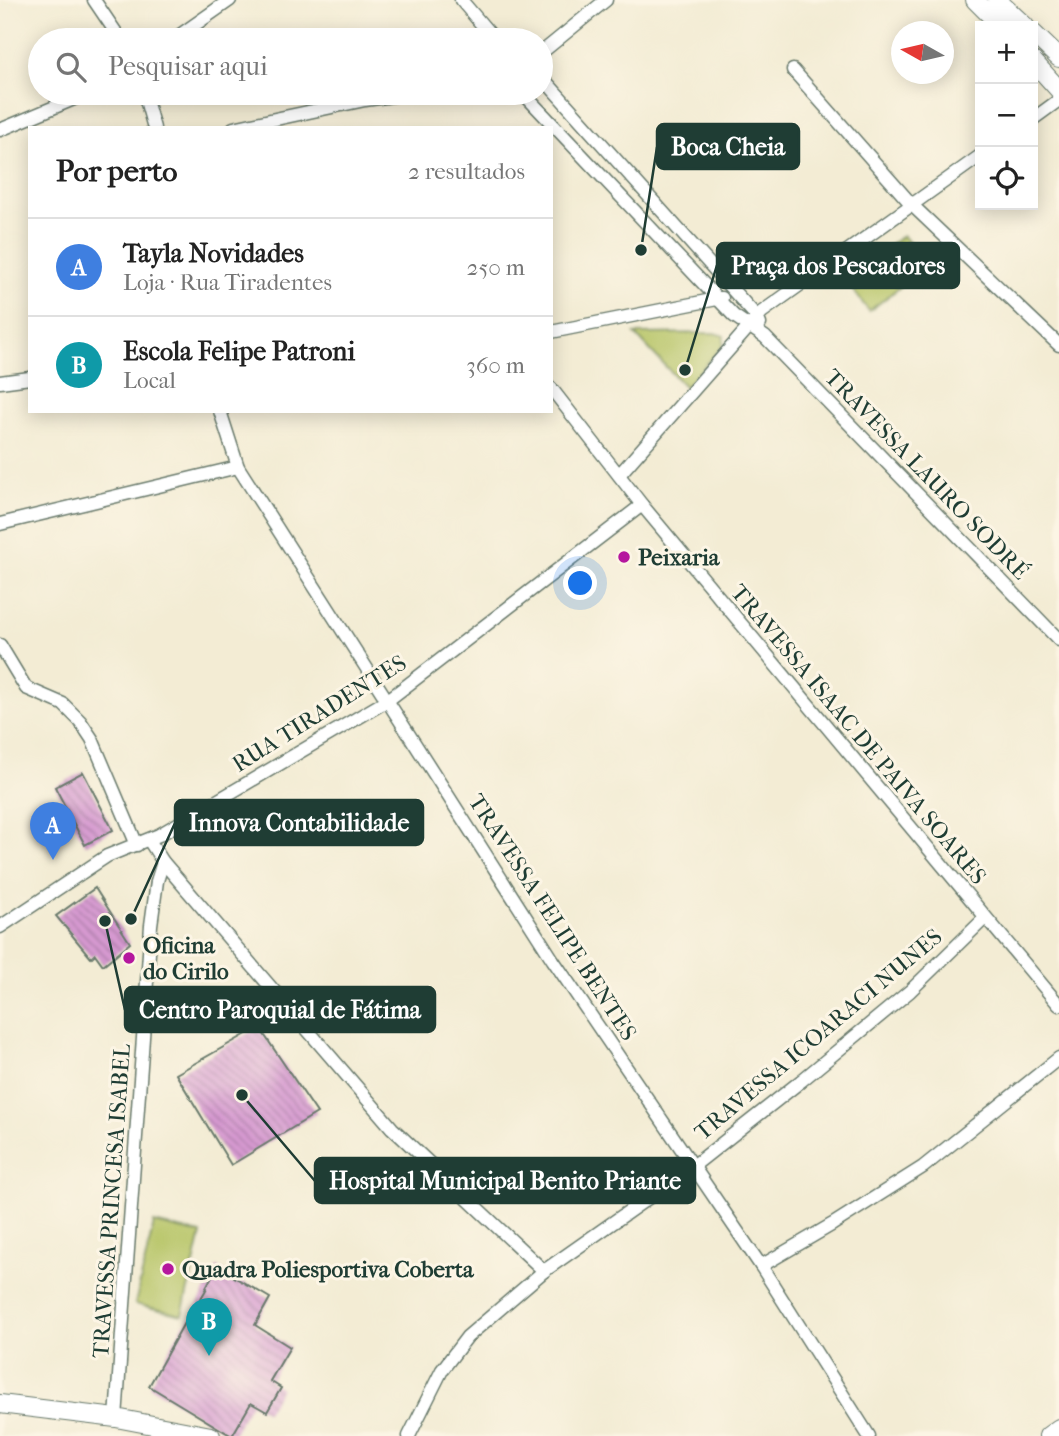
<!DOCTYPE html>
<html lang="pt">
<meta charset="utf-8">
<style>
:root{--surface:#fff;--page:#f6f6f6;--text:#222;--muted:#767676;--line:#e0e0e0;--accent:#b5179e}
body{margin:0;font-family:"IM FELL French Canon",serif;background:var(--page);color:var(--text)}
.controls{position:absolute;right:21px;top:21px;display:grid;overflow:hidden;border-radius:0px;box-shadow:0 4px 18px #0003}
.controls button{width:63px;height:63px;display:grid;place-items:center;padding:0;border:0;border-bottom:2px solid var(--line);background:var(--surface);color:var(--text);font:35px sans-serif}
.compass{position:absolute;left:891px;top:21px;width:63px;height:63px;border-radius:50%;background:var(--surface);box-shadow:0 4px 18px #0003;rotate:278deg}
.you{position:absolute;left:581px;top:584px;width:24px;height:24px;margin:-18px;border:5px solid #fff;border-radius:50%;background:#1a73e8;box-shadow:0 0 0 10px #1a73e833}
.badge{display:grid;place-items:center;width:46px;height:46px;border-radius:50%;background:var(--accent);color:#fff;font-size:23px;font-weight:700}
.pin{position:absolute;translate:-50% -58px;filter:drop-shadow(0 2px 4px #0008)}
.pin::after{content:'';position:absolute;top:37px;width:24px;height:21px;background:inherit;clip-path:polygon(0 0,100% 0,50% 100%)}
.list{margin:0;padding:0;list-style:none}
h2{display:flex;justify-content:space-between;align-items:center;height:91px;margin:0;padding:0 28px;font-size:30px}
h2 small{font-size:23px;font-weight:400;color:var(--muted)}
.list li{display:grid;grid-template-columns:46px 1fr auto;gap:21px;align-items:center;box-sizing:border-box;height:98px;padding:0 28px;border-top:2px solid var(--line)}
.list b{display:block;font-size:26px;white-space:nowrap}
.list p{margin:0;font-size:23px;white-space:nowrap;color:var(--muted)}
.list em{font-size:23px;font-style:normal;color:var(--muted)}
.icon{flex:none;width:38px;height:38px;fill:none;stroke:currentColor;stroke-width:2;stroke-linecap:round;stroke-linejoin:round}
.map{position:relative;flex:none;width:1059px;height:1436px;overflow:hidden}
.search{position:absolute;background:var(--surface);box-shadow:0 4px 18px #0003;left:28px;top:28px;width:525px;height:77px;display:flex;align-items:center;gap:18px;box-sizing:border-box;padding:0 24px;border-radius:38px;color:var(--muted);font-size:26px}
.panel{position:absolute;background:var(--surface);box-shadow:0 4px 18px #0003;left:28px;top:126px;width:525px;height:287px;border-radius:0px}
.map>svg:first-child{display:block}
.green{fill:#b7c568;stroke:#6b814e;stroke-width:2}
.building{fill:url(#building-back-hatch)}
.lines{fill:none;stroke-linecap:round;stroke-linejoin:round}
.street-casing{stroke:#697a6c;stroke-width:15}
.secondary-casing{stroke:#697a6c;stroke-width:20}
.street{stroke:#fff;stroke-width:12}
.secondary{stroke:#fff;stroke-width:18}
.poi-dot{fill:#b5179e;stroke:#fcf5e5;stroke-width:2.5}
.labels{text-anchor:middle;stroke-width:6;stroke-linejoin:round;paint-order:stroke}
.street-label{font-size:23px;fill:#1f3d34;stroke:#fcf5e5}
.poi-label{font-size:23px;font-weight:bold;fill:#1f3d34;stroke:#fcf5e5;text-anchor:start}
.leader{fill:none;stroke:#1f3d34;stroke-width:2.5}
.callout-dot{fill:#1f3d34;stroke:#fcf5e5;stroke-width:2.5}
.callout{fill:#1f3d34;stroke:#1f3d34;stroke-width:2.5}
.callout-label{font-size:24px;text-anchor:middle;font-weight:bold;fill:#fff}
</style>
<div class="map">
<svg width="1059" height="1436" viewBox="0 0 1059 1436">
<defs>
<pattern id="building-back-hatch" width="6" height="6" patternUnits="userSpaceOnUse" patternTransform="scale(1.75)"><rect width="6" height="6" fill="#d699d0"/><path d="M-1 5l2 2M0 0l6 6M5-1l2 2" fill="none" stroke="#ad7eaa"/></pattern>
</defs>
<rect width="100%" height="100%" fill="#fcf5e5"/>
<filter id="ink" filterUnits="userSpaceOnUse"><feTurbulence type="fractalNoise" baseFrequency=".0143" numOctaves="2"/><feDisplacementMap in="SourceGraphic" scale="14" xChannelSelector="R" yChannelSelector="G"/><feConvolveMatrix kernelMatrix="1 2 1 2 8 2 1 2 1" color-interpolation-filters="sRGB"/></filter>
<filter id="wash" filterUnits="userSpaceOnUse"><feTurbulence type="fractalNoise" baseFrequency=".00686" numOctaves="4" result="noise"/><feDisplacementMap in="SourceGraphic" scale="28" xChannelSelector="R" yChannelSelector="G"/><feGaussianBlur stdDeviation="1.57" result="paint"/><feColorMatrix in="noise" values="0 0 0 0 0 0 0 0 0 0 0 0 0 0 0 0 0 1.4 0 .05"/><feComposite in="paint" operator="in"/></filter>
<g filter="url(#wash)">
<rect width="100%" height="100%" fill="#f3ecd4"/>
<g class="green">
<polygon points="903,235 927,266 869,311 845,280"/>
<polygon points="714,333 724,336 723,346 685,387 635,334"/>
<polygon points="154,1223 201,1234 182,1315 135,1304"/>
</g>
<g id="blocks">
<g class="building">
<polygon points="83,772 113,830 85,845 55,787"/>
<polygon points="95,888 130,943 103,965 95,954 91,958 56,916"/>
<polygon points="259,1027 317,1113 231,1165 176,1074"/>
<polygon points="217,1267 270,1298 255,1325 290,1347 270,1381 281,1388 267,1412 251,1403 232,1436 149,1386 184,1323 186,1324 207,1288 206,1287"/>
</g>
</g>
</g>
<g filter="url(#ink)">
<use href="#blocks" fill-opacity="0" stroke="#697a6c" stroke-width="2"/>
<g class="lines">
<g class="street-casing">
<g id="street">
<polyline points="94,0 121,40"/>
<polyline points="461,0 495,40"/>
<polyline points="173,40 230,0"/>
<polyline points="541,53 606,0"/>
<polyline points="793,70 912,205 1059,345"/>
<polyline points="541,76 757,317 760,324"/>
<polyline points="144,93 154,128"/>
<polyline points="523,93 734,316 765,337 1059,640"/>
<polyline points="1033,119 1059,100"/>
<polyline points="233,128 365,100 413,93"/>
<polyline points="0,130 88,93"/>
<polyline points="551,332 722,298"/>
<polyline points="0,382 30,378"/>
<polyline points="551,388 642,505 1059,1005"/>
<polyline points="220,411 238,467 553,960 761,1266 869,1436"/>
<polyline points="619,475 762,312 980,156"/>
<polyline points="0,524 238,467"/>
<polyline points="0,645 26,688 63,704 80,721 92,739 137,845"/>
<polyline points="149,840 163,862 392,1128 544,1271"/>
<polyline points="0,927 107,856 159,835 388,700 642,505"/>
<polyline points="761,1266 833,1224 923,1167 1059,1058"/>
<polyline points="116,1418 151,925 157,881 163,862"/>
<polyline points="409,1436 442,1370 467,1337 544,1271 692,1167 801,1081 910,991 985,918"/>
</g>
</g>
<g class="secondary-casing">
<g id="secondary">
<polyline points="975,0 1001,26"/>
<polyline points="997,0 1025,26"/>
<polyline points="1033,33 1059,58"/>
<polyline points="1033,61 1059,90"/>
<polyline points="0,1404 116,1418 211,1436"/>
<polyline points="1048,1436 1059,1428"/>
</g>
</g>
<use href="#street" class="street"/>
<use href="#secondary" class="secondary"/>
</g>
</g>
<g class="poi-dot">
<circle cx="624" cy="557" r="7"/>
<circle cx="129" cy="958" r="7"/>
<circle cx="168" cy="1269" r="7"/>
</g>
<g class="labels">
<g class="street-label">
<text transform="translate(927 474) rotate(46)" y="8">TRAVESSA LAURO SODRÉ</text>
<text transform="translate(319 713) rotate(-32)" y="8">RUA TIRADENTES</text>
<text transform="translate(859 734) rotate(50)" y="8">TRAVESSA ISAAC DE PAIVA SOARES</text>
<text transform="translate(553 917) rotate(57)" y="8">TRAVESSA FELIPE BENTES</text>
<text transform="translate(818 1034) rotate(-40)" y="8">TRAVESSA ICOARACI NUNES</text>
<text transform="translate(111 1201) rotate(-86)" y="8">TRAVESSA PRINCESA ISABEL</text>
</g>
<g class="poi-label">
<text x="638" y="565">Peixaria</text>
<text x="143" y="953">Oficina<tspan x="143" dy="26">do Cirilo</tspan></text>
<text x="182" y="1277">Quadra Poliesportiva Coberta</text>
</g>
</g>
<path class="leader" d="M641 250L657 147M685 370L717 265M131 919L175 823M105 921L125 1010M242 1095L315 1181"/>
<g class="callout-dot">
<circle cx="641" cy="250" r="7"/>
<circle cx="685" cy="370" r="7"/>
<circle cx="131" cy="919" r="7"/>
<circle cx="105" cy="921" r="7"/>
<circle cx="242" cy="1095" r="7"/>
</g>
<g class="callout">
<rect x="657" y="124" width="142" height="45" rx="7"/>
<rect x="717" y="243" width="242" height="45" rx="7"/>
<rect x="175" y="800" width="248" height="45" rx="7"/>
<rect x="125" y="987" width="310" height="45" rx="7"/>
<rect x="315" y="1158" width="380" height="45" rx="7"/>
</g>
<g class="callout-label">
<text x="728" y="155">Boca Cheia</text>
<text x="838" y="274">Praça dos Pescadores</text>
<text x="299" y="831">Innova Contabilidade</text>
<text x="280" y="1018">Centro Paroquial de Fátima</text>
<text x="505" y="1189">Hospital Municipal Benito Priante</text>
</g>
</svg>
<div class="controls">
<button>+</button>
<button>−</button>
<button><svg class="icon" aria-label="locate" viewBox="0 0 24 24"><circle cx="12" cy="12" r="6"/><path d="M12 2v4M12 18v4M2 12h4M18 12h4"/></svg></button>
</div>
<svg class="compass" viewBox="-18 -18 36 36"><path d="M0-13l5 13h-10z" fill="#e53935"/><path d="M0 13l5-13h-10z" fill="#767676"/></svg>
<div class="you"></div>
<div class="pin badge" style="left:53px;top:860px;background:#3f7fe0">A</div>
<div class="pin badge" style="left:209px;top:1356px;background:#0f9aa8">B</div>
<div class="search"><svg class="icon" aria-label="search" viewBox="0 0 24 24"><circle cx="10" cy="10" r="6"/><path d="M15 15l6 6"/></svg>Pesquisar aqui</div>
<section class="panel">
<h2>Por perto<small>2 resultados</small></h2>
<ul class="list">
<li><span class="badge" style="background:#3f7fe0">A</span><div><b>Tayla Novidades</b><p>Loja · Rua Tiradentes</p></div><em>250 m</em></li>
<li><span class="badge" style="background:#0f9aa8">B</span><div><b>Escola Felipe Patroni</b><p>Local</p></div><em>360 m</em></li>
</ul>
</section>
</div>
